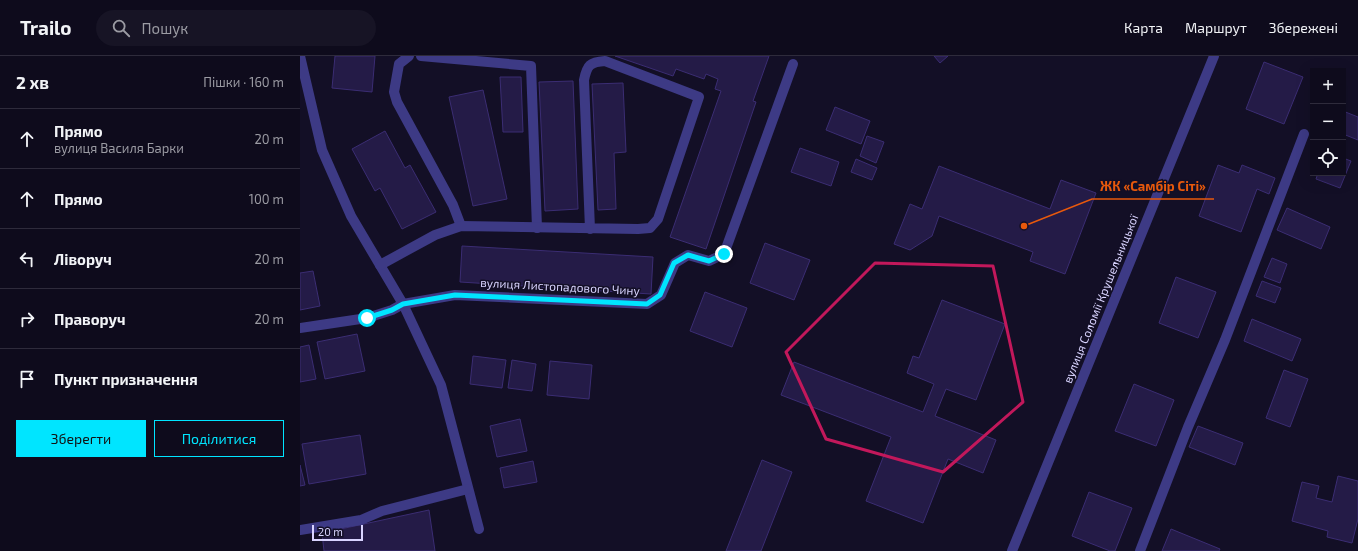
<!DOCTYPE html>
<html lang="uk">
<meta charset="utf-8">
<style>
:root{--surface:#0e0b1c;--page:#171425;--text:#f1f3f6;--muted:#9b9ba3;--line:#2e2b3b;--accent:#00e5ff}
body{margin:0;font-family:"Exo 2",sans-serif;background:var(--page);color:var(--text)}
.controls{position:absolute;right:12px;top:12px;display:grid;overflow:hidden;border-radius:0px;box-shadow:0 4px 16px #0002}
.controls button{width:36px;height:36px;display:grid;place-items:center;padding:0;border:0;border-bottom:1px solid var(--line);background:var(--surface);color:var(--text);font:20px sans-serif}
.scale{position:absolute;left:12px;bottom:10px;width:51px;box-sizing:border-box;padding-left:4px;border:2px solid #d9d4ff;border-top:0;font-size:11px;line-height:14px;white-space:nowrap;color:#d9d4ff;-webkit-text-stroke:3px #130f26;paint-order:stroke}
.stop{position:absolute;width:12px;height:12px;margin:-9px;border:3px solid #00e5ff;border-radius:50%;background:#fff}
.stop.end{background:#00e5ff;border-color:#fff;box-shadow:0 1px 4px #0008}
.list{margin:0;padding:0;list-style:none}
h2{display:flex;justify-content:space-between;align-items:center;height:52px;margin:0;padding:0 16px;font-size:17px}
h2 small{font-size:13px;font-weight:400;color:var(--muted)}
.list li{display:grid;grid-template-columns:26px 1fr auto;gap:12px;align-items:center;box-sizing:border-box;height:60px;padding:0 16px;border-top:1px solid var(--line)}
.list b{display:block;font-size:15px;white-space:nowrap}
.list p{margin:0;font-size:13px;white-space:nowrap;color:var(--muted)}
.list em{font-size:13px;font-style:normal;color:var(--muted)}
.actions{display:flex;gap:8px;padding:12px 16px}
.actions a{flex:1;padding:9px 0;border:1px solid var(--accent);border-radius:0px;text-align:center;font-size:14px;color:var(--accent)}
.actions .main{background:var(--accent);color:#111}
.icon{flex:none;width:22px;height:22px;fill:none;stroke:currentColor;stroke-width:2;stroke-linecap:round;stroke-linejoin:round}
.map{position:relative;flex:none;width:1058px;height:495px;overflow:hidden}
header{display:flex;align-items:center;gap:24px;box-sizing:border-box;height:56px;padding:0 20px;background:var(--surface);border-bottom:1px solid var(--line)}
header strong{font-size:19px}
nav{display:flex;gap:22px;margin-inline-start:auto;font-size:14px}
.search{width:280px;height:36px;background:var(--page);display:flex;align-items:center;gap:10px;box-sizing:border-box;padding:0 14px;border-radius:22px;color:var(--muted);font-size:15px}
main{display:flex}
aside{flex:1;background:var(--surface)}
.map>svg:first-child{display:block}
.building{fill:#241b47;stroke:#3b2d73}
.lines{fill:none;stroke-linecap:round;stroke-linejoin:round}
.minor{stroke:#3d3a85;stroke-width:10}
.route{stroke:#00e5ff;stroke-width:5}
.marked{fill:none;stroke:#c2185b;stroke-width:3;stroke-linejoin:round}
.labels{text-anchor:middle;stroke-width:3;stroke-linejoin:round;paint-order:stroke}
.street-label{font-size:12px;fill:#d9d4ff;stroke:#130f26}
.leader{fill:none;stroke:#e8590c;stroke-width:1.5}
.callout-dot{fill:#e8590c;stroke:#130f26;stroke-width:1.5}
.callout-label{font-size:13px;text-anchor:middle;font-weight:bold;fill:#e8590c;stroke:#130f26;stroke-width:3;stroke-linejoin:round;paint-order:stroke}
</style>
<header>
<strong>Trailo</strong>
<div class="search"><svg class="icon" aria-label="search" viewBox="0 0 24 24"><circle cx="10" cy="10" r="6"/><path d="M15 15l6 6"/></svg>Пошук</div>
<nav><a>Карта</a><a>Маршрут</a><a>Збережені</a></nav>
</header>
<main>
<aside>
<h2>2 хв<small>Пішки · 160 m</small></h2>
<ul class="list">
<li><svg class="icon" aria-label="ahead" viewBox="0 0 24 24"><path d="M12 20V5M6 11l6-6 6 6"/></svg><div><b>Прямо</b><p>вулиця Василя Барки</p></div><em>20 m</em></li>
<li><svg class="icon" aria-label="ahead" viewBox="0 0 24 24"><path d="M12 20V5M6 11l6-6 6 6"/></svg><div><b>Прямо</b></div><em>100 m</em></li>
<li><svg class="icon" aria-label="left" viewBox="0 0 24 24"><path d="M17 20v-9H6M10 6l-5 5 5 5"/></svg><div><b>Ліворуч</b></div><em>20 m</em></li>
<li><svg class="icon" aria-label="right" viewBox="0 0 24 24"><path d="M7 20v-9h11M14 6l5 5-5 5"/></svg><div><b>Праворуч</b></div><em>20 m</em></li>
<li><svg class="icon" aria-label="arrive" viewBox="0 0 24 24"><path d="M6 21V4h12l-3 4 3 4H6"/></svg><div><b>Пункт призначення</b></div></li>
</ul>
<div class="actions"><a class="main">Зберегти</a><a>Поділитися</a></div>
</aside>
<div class="map">
<svg width="1058" height="495" viewBox="0 0 1058 495">
<rect width="100%" height="100%" fill="#130f26"/>
<g class="building">
<polygon points="35,0 75,0 72,36 32,32"/>
<polygon points="315,0 469,0 453,45 456,46 406,193 370,181 421,35 415,33 418,23 406,18 404,23 376,13 373,20"/>
<polygon points="634,0 648,0 640,7"/>
<polygon points="964,6 1003,21 984,68 946,53"/>
<polygon points="200,21 221,21 223,76 203,76"/>
<polygon points="273,25 278,153 245,155 239,26"/>
<polygon points="323,27 326,96 314,97 316,153 298,154 292,28"/>
<polygon points="183,34 207,143 173,150 149,41"/>
<polygon points="535,51 570,65 561,88 526,74"/>
<polygon points="1043,55 1058,61 1058,84 1043,78"/>
<polygon points="85,75 105,112 110,109 136,156 102,173 80,132 75,135 52,93"/>
<polygon points="567,80 584,86 576,107 560,100"/>
<polygon points="500,92 539,106 531,130 491,116"/>
<polygon points="1043,102 1051,105 1040,132 1016,123 1018,117 1043,117"/>
<polygon points="556,103 577,112 572,124 551,116"/>
<polygon points="918,109 939,117 942,109 975,122 969,138 957,133 941,176 899,160"/>
<polygon points="639,110 750,153 761,124 796,137 765,218 730,205 733,196 639,160 632,180 610,194 594,188 610,148 622,153"/>
<polygon points="987,152 1030,171 1021,193 977,174"/>
<polygon points="465,187 510,204 494,244 450,227"/>
<polygon points="162,190 353,201 351,238 160,226"/>
<polygon points="972,202 987,208 980,227 964,221"/>
<polygon points="13,215 20,250 0,254 0,217"/>
<polygon points="876,221 916,236 898,282 859,267"/>
<polygon points="962,225 981,232 975,247 956,240"/>
<polygon points="405,236 447,252 432,291 390,275"/>
<polygon points="642,244 705,268 676,344 646,333 635,360 696,384 683,417 648,403 623,467 566,445 591,381 481,339 494,306 623,356 634,328 607,317 613,300 619,302"/>
<polygon points="952,263 1001,283 992,305 944,285"/>
<polygon points="57,278 65,315 25,323 17,286"/>
<polygon points="9,289 16,323 0,326 0,291"/>
<polygon points="173,300 206,304 202,332 170,328"/>
<polygon points="212,304 236,308 232,335 208,332"/>
<polygon points="250,305 292,309 289,343 247,339"/>
<polygon points="984,314 1008,323 990,371 966,362"/>
<polygon points="834,328 874,344 856,390 815,375"/>
<polygon points="220,363 227,395 197,401 190,370"/>
<polygon points="898,370 943,387 935,409 889,391"/>
<polygon points="60,379 66,418 9,428 2,388"/>
<polygon points="462,404 492,416 461,495 426,495"/>
<polygon points="233,405 237,426 204,432 200,412"/>
<polygon points="0,409 5,429 0,430"/>
<polygon points="1038,420 1058,425 1058,463 1052,487 1027,481 1028,475 992,465 1002,426 1019,430 1016,442 1032,446"/>
<polygon points="789,436 832,452 815,495 810,495 772,480"/>
<polygon points="129,454 135,495 24,495 22,477"/>
<polygon points="871,473 920,493 919,495 862,495"/>
</g>
<g class="lines">
<g class="minor">
<polyline points="0,0 22,94 51,160 103,248 141,329 179,473"/>
<polyline points="109,0 99,8 94,36 97,46 153,149 161,170"/>
<polyline points="121,0 231,10 237,172"/>
<path d="M80 209 135 179 161 170 338 173 350 172 358 163 399 41 305 5C290 6 287 9 284 24L290 173"/>
<polyline points="0,272 67,262 92,254 103,248 155,239 347,248 361,239 375,207 388,199 409,205 424,198 493,8"/>
<polyline points="0,474 61,464 82,455 168,433"/>
<polyline points="712,495 914,0"/>
<polyline points="840,495 888,371 925,284 1004,78"/>
</g>
</g>
<g class="lines">
<polyline class="route" points="67,262 92,254 103,248 155,239 347,248 360,239 374,207 388,199 409,205 424,198"/>
</g>
<path class="marked" d="M575 207 693 210 723 346 643 416 526 383 486 296Z"/>
<g class="labels">
<g class="street-label">
<text transform="translate(260 231) rotate(3)" y="4">вулиця Листопадового Чину</text>
<text transform="translate(801 243) rotate(-68)" y="4">вулиця Соломії Крушельницької</text>
</g>
</g>
<path class="leader" d="M724 170L792 143H914"/>
<circle class="callout-dot" cx="724" cy="170" r="4"/>
<g class="callout-label">
<text x="853" y="135">ЖК «Самбір Сіті»</text>
</g>
</svg>
<div class="controls">
<button>+</button>
<button>−</button>
<button><svg class="icon" aria-label="locate" viewBox="0 0 24 24"><circle cx="12" cy="12" r="6"/><path d="M12 2v4M12 18v4M2 12h4M18 12h4"/></svg></button>
</div>
<div class="scale">20 m</div>
<div class="stop" style="left:67px;top:262px"></div>
<div class="stop end" style="left:424px;top:198px"></div>
</div>
</main>
